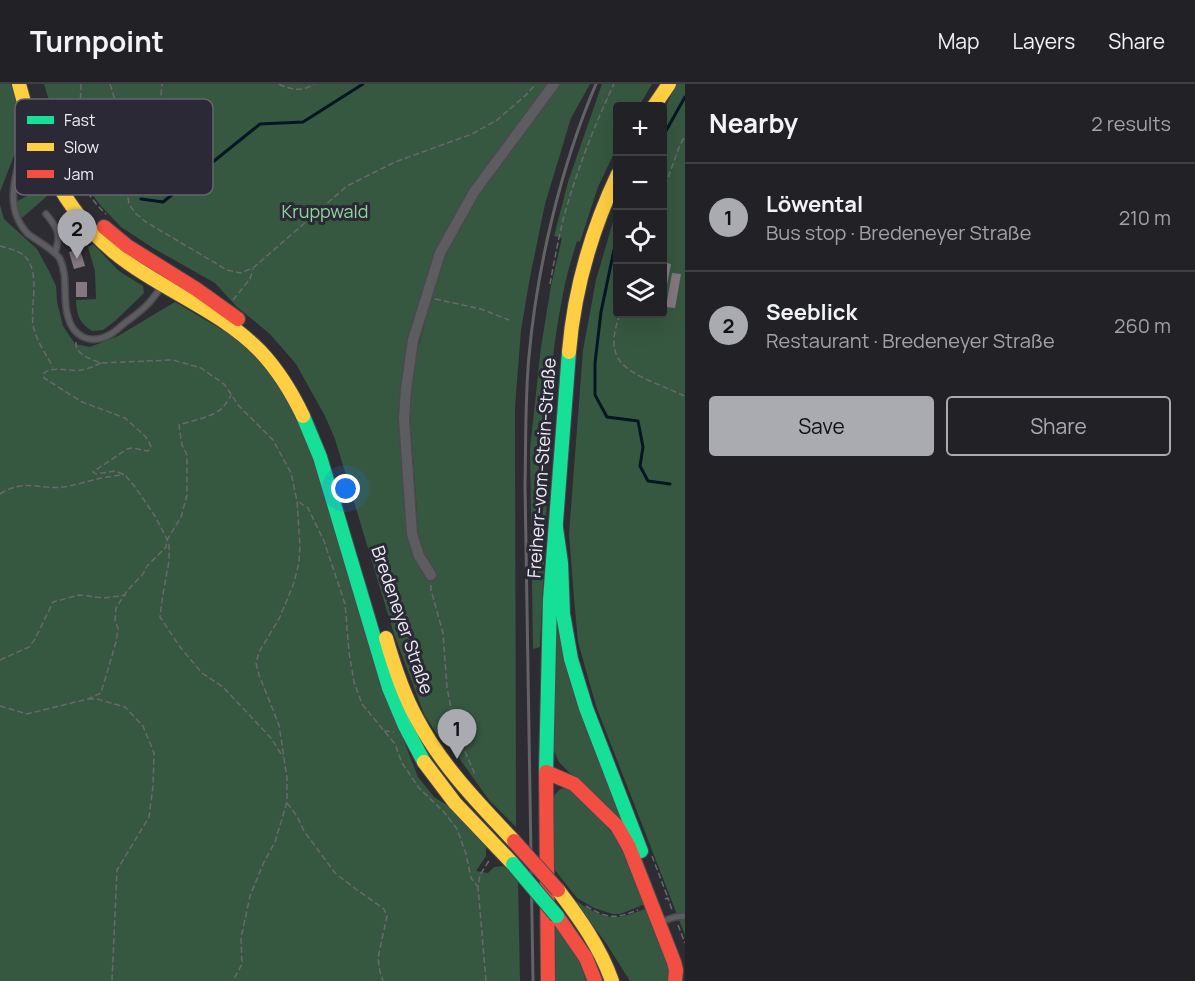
<!DOCTYPE html>
<meta charset="utf-8">
<style>
:root{--surface:#222126;--page:#2e2e32;--text:#f1f3f6;--muted:#a2a3a7;--line:#3f3e43;--accent:#aaaab1}
body{margin:0;font-family:Manrope,sans-serif;background:var(--page);color:var(--text)}
.controls{position:absolute;right:18px;top:18px;display:grid;overflow:hidden;border-radius:6px;box-shadow:0 6px 24px #0002}
.controls button{width:54px;height:54px;display:grid;place-items:center;padding:0;border:0;border-bottom:2px solid var(--line);background:var(--surface);color:var(--text);font:30px sans-serif}
.you{position:absolute;left:346px;top:405px;width:21px;height:21px;margin:-15px;border:4px solid #fff;border-radius:50%;background:#1a73e8;box-shadow:0 0 0 9px #1a73e833}
.badge{display:grid;place-items:center;width:39px;height:39px;border-radius:50%;background:var(--accent);color:#111;font-size:20px;font-weight:700}
.pin{position:absolute;translate:-50% -50px;filter:drop-shadow(0 2px 3px #0008)}
.pin::after{content:'';position:absolute;top:32px;width:21px;height:18px;background:inherit;clip-path:polygon(0 0,100% 0,50% 100%)}
.list{margin:0;padding:0;list-style:none}
h2{display:flex;justify-content:space-between;align-items:center;height:78px;margin:0;padding:0 24px;font-size:26px}
h2 small{font-size:20px;font-weight:400;color:var(--muted)}
.list li{display:grid;grid-template-columns:39px 1fr auto;gap:18px;align-items:center;box-sizing:border-box;height:108px;padding:0 24px;border-top:2px solid var(--line)}
.list b{display:block;font-size:22px;white-space:nowrap}
.list p{margin:0;font-size:20px;white-space:nowrap;color:var(--muted)}
.list em{font-size:20px;font-style:normal;color:var(--muted)}
.actions{display:flex;gap:12px;padding:18px 24px}
.actions a{flex:1;padding:14px 0;border:2px solid var(--accent);border-radius:6px;text-align:center;font-size:21px;color:var(--accent)}
.actions .main{background:var(--accent);color:#111}
.icon{flex:none;width:33px;height:33px;fill:none;stroke:currentColor;stroke-width:2;stroke-linecap:round;stroke-linejoin:round}
.map{position:relative;flex:none;width:685px;height:897px;overflow:hidden}
header{display:flex;align-items:center;gap:36px;box-sizing:border-box;height:84px;padding:0 30px;background:var(--surface);border-bottom:2px solid var(--line)}
header strong{font-size:28px}
nav{display:flex;gap:33px;margin-inline-start:auto;font-size:21px}
main{display:flex}
aside{flex:1;background:var(--surface)}
.map>svg:first-child{display:block}
.green{fill:#375840;fill-rule:evenodd}
.lines{fill:none;stroke-linecap:round;stroke-linejoin:round}
.stream{stroke:#041626;stroke-width:3}
.building{fill:#857981}
.lane-casing{stroke:#49494e;stroke-width:8}
.street-casing{stroke:#49494e;stroke-width:13}
.fast-casing{stroke:#49494e;stroke-width:16}
.slow-casing{stroke:#49494e;stroke-width:16}
.jam-casing{stroke:#49494e;stroke-width:16}
.path{stroke:#68686d;stroke-width:1.5;stroke-dasharray:6 3;stroke-linecap:butt}
.lane{stroke:#5d5c61;stroke-width:5}
.street{stroke:#5d5c61;stroke-width:10}
.fast{stroke:#16e098;stroke-width:14}
.slow{stroke:#ffcf43;stroke-width:14}
.jam{stroke:#f24e42;stroke-width:14}
.rail{stroke:#636266;stroke-width:3}
.fast-bridge-casing{stroke:#49494e;stroke-width:16;stroke-linecap:butt}
.jam-bridge-casing{stroke:#49494e;stroke-width:16;stroke-linecap:butt}
.fast-bridge{stroke:#16e098;stroke-width:14}
.jam-bridge{stroke:#f24e42;stroke-width:14}
.labels{text-anchor:middle;stroke-width:6;stroke-linejoin:round;paint-order:stroke}
.park-label{font-size:18px;fill:#8fd79f;stroke:#2b2935}
.street-label{font-size:18px;fill:#eeeef6;stroke:#2b2935}
.key{fill:#2b2935;stroke:#66646f;stroke-width:1.5}
.key-label{font-size:16px;fill:#eeeef6}
</style>
<header>
<strong>Turnpoint</strong>
<nav><a>Map</a><a>Layers</a><a>Share</a></nav>
</header>
<main>
<div class="map">
<svg width="685" height="897" viewBox="0 0 685 897">
<rect width="100%" height="100%" fill="#2d2c32"/>
<g class="green">
<polygon points="0,0 12,0 22,35 21,53 0,108"/>
<path d="M44 0H590L571 34 545 120 530 193 521 246 515 323 516 743 489 716 456 670 440 655 424 630 394 550 335 355 325 332 296 280 270 250 236 222 215 199 153 164 121 143 101 122 86 102 67 66 47 10ZM419 217 430 220 418 264 410 305V333L417 429 406 430C403 392 398 352 400 313 401 280 410 248 419 217Z"/>
<path d="M602 0H652L639 22H618L617 63 598 103 580 158 577 157C572 174 566 192 563 210 549 277 547 346 544 413L547 415 540 563 533 565 530 365 541 263 551 202 562 154 554 152 568 98Z"/>
<polygon points="676,0 685,0 685,851 596,622 578,558 574,514 569,450 583,266 596,196 617,124 618,230 662,230 663,29"/>
<polygon points="31,55 50,93 47,112 22,134 14,126 14,119 27,112 33,98 19,92"/>
<polygon points="0,121 4,135 37,165 49,187 56,202 57,218 63,242 75,260 90,263 118,252 175,218 241,257 266,281 303,341 388,616 418,693 434,713 450,723 486,763 486,772 476,787 488,789 494,783 503,782 508,785 518,798 520,897 0,897"/>
<path d="M93 160 119 187 143 202 144 209 115 237 103 246 92 247C79 238 77 232 76 216L96 215 95 187 88 163Z"/>
<polygon points="557,510 622,730 619,740 559,678 553,665"/>
<polygon points="569,703 616,753 648,819 620,830 613,830 594,824 577,814 554,785 554,712 560,705"/>
<path d="M573 815C607 837 613 838 650 823L668 869 669 897H630L606 859Z"/>
<polygon points="555,842 577,869 586,897 556,897"/>
</g>
<g class="lines">
<g class="stream">
<polyline points="662,54 685,13"/>
<polyline points="141,115 163,118 260,40 303,38 363,0"/>
<polyline points="618,157 614,166 601,228 595,279 595,311 607,333 638,337 643,363 640,382 648,397 670,400"/>
</g>
</g>
<g class="building">
<polygon points="80,165 85,182 74,185 69,168"/>
<polygon points="663,178 671,180 666,206 663,206"/>
<polygon points="672,189 681,190 675,224 666,223"/>
<rect x="76" y="198" width="11" height="15"/>
</g>
<g class="lines">
<g class="lane-casing">
<g id="lane">
<path d="M28 46C19 81 0 121 28 150 36 156 55 166 60 175 68 192 63 212 67 229 72 253 90 262 111 250 116 247 121 242 126 238 133 233 141 227 147 221 152 216 157 209 161 203"/>
<path d="M46 130C58 144 61 151 55 169"/>
<polyline points="660,838 675,833 685,832"/>
</g>
</g>
<g class="street-casing">
<polyline id="street" points="431,491 419,472 412,450 404,334 406,305 413,256 440,169 474,108 554,0"/>
</g>
<g class="fast-casing">
<g id="fast">
<polyline points="303,332 320,373 389,604 405,642 424,678"/>
<polyline points="556,444 561,479 563,530 571,575 586,624 641,767"/>
<polyline points="546,688 550,516 569,268"/>
</g>
</g>
<g class="slow-casing">
<g id="slow">
<path d="M19 0C34 62 63 126 114 168 159 205 219 225 260 267 278 286 292 309 303 332"/>
<polyline points="654,22 669,0"/>
<path d="M569 268C574 207 592 145 618 90"/>
<path d="M386 554C394 582 403 610 417 635 441 681 479 720 514 757"/>
<polyline points="424,678 455,719 513,780"/>
<path d="M558 806C580 835 600 863 612 897"/>
</g>
</g>
<g class="jam-casing">
<g id="jam">
<polyline points="104,143 127,162 196,205 238,235"/>
<polyline points="557,832 586,874 595,897"/>
<polyline points="548,897 546,688 574,700 617,742 629,763 674,878 676,886 675,897"/>
</g>
</g>
<g class="path">
<path d="M81 0C80 29 80 40 65 65 76 88 87 113 106 130"/>
<polyline points="110,0 112,6 130,70 132,86 127,107 129,120 135,129 146,138 227,186 240,189 253,184 347,102 395,78 472,50 497,36 526,11 536,0"/>
<path d="M279 0C290 6 303 8 314 0"/>
<polyline points="133,86 142,86 151,81 156,65 162,0"/>
<polyline points="662,110 680,61 685,52"/>
<path d="M0 162C7 164 16 166 22 170 42 184 30 221 33 241 36 256 46 271 53 283"/>
<path d="M550 200C554 178 558 157 563 136 576 89 593 44 614 0"/>
<polyline points="435,215 481,225 509,236"/>
<polyline points="233,216 250,195 253,185"/>
<path d="M620 230C607 267 614 281 650 297 662 302 673 307 685 312"/>
<path d="M76 258C75 271 91 275 101 279L173 276 201 284 224 300 239 322 273 356 291 389 297 417 300 462 299 478 294 499 279 535 259 568 256 579 259 591 279 641 287 694V718L275 758 264 778 250 812 241 854 242 880 233 897"/>
<path d="M101 279C94 282 88 285 81 286 68 288 52 281 43 290L44 294 82 318 125 334 145 352 149 358 151 363 148 367 132 364 127 365 93 388 96 390 115 387 125 391 135 403 155 432 169 459V477L163 510 160 533 180 563 202 589 223 603 271 654 283 673"/>
<path d="M0 410C26 393 44 408 69 402 87 398 105 392 124 391"/>
<polyline points="299,418 308,424 324,457 345,520 349,568 354,598 362,620 395,660 402,679 419,704 444,728 457,745 466,770 471,794 478,803"/>
<polyline points="431,501 431,506 443,549 447,604 455,645 474,688 473,691"/>
<polyline points="0,576 29,563 35,555 53,518 79,511 104,514 126,511"/>
<polyline points="88,615 97,615 125,623 143,642 154,669 153,702 149,733 117,786 112,897"/>
<path d="M0 622 27 630 88 615 101 609 116 558 118 544 115 537 116 524 127 507 143 490 147 482 166 463 167 456 181 433 187 411V371L182 361 179 341C192 336 213 334 223 323 226 320 229 315 231 311"/>
<polyline points="384,647 394,648"/>
<polyline points="287,719 297,732 304,747 335,789 353,803 384,825 387,832 378,874 380,888 383,897"/>
<polyline points="652,772 668,814"/>
<polyline points="665,815 668,814 672,826"/>
<path d="M586 822C608 835 615 835 638 826"/>
<polyline points="678,841 685,859"/>
<polyline points="486,897 478,803 480,791 490,775"/>
</g>
<use href="#lane" class="lane"/>
<use href="#street" class="street"/>
<use href="#fast" class="fast"/>
<use href="#slow" class="slow"/>
<use href="#jam" class="jam"/>
<path class="rail" d="M533 897 525 400C526 358 525 314 529 272 537 183 561 82 596 0"/>
<g class="fast-bridge-casing">
<polyline id="fast-bridge" points="513,780 557,832"/>
</g>
<g class="jam-bridge-casing">
<polyline id="jam-bridge" points="514,757 558,806"/>
</g>
<use href="#fast-bridge" class="fast-bridge"/>
<use href="#jam-bridge" class="jam-bridge"/>
</g>
<g class="labels">
<g class="park-label">
<text x="325" y="134">Kruppwald</text>
</g>
<g class="street-label">
<text transform="translate(542 384) rotate(-86)" y="6">Freiherr-vom-Stein-Straße</text>
<text transform="translate(402 536) rotate(71)" y="6">Bredeneyer Straße</text>
</g>
</g>
<rect x="15" y="15" width="198" height="96" rx="9" class="key"/>
<rect x="27" y="32" width="27" height="8" fill="#16e098"/>
<rect x="27" y="59" width="27" height="8" fill="#ffcf43"/>
<rect x="27" y="86" width="27" height="8" fill="#f24e42"/>
<g class="key-label">
<text x="64" y="42">Fast</text>
<text x="64" y="69">Slow</text>
<text x="64" y="96">Jam</text>
</g>
</svg>
<div class="controls">
<button>+</button>
<button>−</button>
<button><svg class="icon" aria-label="locate" viewBox="0 0 24 24"><circle cx="12" cy="12" r="6"/><path d="M12 2v4M12 18v4M2 12h4M18 12h4"/></svg></button>
<button><svg class="icon" aria-label="layers" viewBox="0 0 24 24"><path d="M12 4l9 5-9 5-9-5zM3 14l9 5 9-5"/></svg></button>
</div>
<div class="you"></div>
<div class="pin badge" style="left:457px;top:675px">1</div>
<div class="pin badge" style="left:77px;top:175px">2</div>
</div>
<aside>
<h2>Nearby<small>2 results</small></h2>
<ul class="list">
<li><span class="badge">1</span><div><b>Löwental</b><p>Bus stop · Bredeneyer Straße</p></div><em>210 m</em></li>
<li><span class="badge">2</span><div><b>Seeblick</b><p>Restaurant · Bredeneyer Straße</p></div><em>260 m</em></li>
</ul>
<div class="actions"><a class="main">Save</a><a>Share</a></div>
</aside>
</main>
